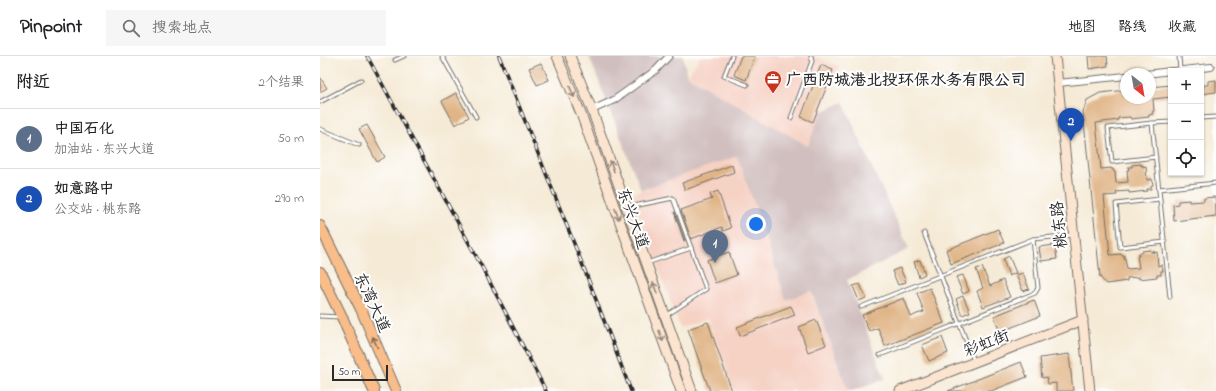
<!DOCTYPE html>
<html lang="zh">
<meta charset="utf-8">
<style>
:root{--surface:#fff;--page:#f6f6f6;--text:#202124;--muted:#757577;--line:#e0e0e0;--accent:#0f766e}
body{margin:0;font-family:"Indie Flower","LXGW WenKai TC",sans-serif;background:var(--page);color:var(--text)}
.controls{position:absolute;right:12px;top:12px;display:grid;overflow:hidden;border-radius:0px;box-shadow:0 1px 3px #0004}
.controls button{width:36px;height:36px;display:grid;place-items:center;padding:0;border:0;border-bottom:1px solid var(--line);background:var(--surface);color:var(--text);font:20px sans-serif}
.compass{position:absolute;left:800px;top:12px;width:36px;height:36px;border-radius:50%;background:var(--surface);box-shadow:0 1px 3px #0004;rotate:149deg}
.scale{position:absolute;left:12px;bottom:10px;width:56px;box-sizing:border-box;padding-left:4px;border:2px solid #2b2b2b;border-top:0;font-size:11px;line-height:14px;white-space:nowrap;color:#2b2b2b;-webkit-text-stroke:3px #fff;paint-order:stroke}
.you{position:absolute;left:436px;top:168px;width:14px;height:14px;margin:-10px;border:3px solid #fff;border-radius:50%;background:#1a73e8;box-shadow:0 0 0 6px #1a73e833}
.badge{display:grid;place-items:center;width:26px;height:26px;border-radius:50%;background:var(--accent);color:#fff;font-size:13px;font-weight:700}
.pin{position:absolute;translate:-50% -33px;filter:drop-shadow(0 1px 2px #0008)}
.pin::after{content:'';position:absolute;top:21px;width:14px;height:12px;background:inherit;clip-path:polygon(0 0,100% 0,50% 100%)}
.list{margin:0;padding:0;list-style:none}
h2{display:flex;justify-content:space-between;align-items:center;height:52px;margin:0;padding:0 16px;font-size:17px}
h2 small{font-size:13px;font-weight:400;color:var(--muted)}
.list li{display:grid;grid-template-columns:26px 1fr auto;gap:12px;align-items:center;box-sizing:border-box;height:60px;padding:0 16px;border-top:1px solid var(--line)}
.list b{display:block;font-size:15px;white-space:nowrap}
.list p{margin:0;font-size:13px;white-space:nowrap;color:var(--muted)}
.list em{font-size:13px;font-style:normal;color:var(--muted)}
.icon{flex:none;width:22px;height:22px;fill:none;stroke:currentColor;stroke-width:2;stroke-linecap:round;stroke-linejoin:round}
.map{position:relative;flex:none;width:896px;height:335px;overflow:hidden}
header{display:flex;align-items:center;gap:24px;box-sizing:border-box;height:56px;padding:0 20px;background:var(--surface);border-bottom:1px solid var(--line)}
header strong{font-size:19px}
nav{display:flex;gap:22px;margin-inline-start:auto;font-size:14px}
.search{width:280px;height:36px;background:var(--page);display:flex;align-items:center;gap:10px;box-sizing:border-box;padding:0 14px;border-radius:0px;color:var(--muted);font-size:15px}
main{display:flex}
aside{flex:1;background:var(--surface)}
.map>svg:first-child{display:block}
.built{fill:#f6d2c5}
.industrial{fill:#d1bfbf}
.building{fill:#e0b485}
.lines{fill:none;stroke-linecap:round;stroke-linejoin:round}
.lane-casing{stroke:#726e66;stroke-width:5}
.street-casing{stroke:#726e66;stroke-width:8}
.secondary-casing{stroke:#726e66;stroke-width:11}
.primary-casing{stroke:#726e66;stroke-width:12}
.lane{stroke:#fff;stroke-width:3}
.street{stroke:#fff;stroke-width:6}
.secondary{stroke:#fce5d0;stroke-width:9}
.primary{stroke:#f8bd89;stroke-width:10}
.rail-casing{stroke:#2b2b2b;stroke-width:3.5}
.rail{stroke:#fff;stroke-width:2;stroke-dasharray:6;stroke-linecap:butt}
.oneway{stroke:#94887e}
.oneway2{stroke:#876d55}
.labels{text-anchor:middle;stroke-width:4;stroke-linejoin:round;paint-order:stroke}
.poi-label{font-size:16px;font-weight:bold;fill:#2b2b2b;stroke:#fff;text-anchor:start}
.street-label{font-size:16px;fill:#2b2b2b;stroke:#fff}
</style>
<header>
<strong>Pinpoint</strong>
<div class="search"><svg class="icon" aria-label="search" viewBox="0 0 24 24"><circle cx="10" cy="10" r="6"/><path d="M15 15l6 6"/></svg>搜索地点</div>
<nav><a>地图</a><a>路线</a><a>收藏</a></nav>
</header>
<main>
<aside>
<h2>附近<small>2个结果</small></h2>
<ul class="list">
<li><span class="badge" style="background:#5c6f8a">1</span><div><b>中国石化</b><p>加油站 · 东兴大道</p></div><em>50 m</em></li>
<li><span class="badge" style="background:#1a4fb4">2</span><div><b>如意路中</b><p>公交站 · 桃东路</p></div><em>290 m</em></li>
</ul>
</aside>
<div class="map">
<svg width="896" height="335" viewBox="0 0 896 335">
<rect width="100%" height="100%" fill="#fff"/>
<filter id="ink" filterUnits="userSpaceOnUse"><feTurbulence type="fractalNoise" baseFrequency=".025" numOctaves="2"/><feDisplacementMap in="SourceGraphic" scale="8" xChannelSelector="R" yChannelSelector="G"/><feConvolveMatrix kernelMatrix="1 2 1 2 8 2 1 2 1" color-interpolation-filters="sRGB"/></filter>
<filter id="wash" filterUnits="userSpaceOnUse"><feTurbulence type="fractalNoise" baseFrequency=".012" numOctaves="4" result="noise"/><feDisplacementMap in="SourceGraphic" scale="16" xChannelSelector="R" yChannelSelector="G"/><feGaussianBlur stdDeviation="0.9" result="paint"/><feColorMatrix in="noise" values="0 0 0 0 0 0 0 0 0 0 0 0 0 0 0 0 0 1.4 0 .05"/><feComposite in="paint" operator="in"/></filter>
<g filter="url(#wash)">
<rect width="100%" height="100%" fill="#f5ead5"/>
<g class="built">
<polygon points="381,0 494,0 519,10 488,90 367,20"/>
<polygon points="417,99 442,169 466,244 490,235 528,335 414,335 388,262 360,272 312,138"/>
</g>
<polygon class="industrial" points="269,0 363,0 367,20 488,90 501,56 523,46 589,193 527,224 565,323 532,335 528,335 491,235 466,244 442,169 417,100 321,134"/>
<g id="blocks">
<g class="building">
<polygon points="421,0 435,0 426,24 414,19"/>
<polygon points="768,0 787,0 788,10 769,13"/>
<polygon points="221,7 229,24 217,29 209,12"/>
<polygon points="501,9 513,14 493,66 481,61"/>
<polygon points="0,21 7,32 0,36"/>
<polygon points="896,24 896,36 881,38 881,32 884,32 884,29 888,29 888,25"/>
<polygon points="851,29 851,41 833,43 834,55 832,56 833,58 829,59 829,61 811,63 810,61 798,62 798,64 776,67 781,113 791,112 791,113 793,113 794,116 795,116 796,127 808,126 807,114 809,114 808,111 812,111 812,109 821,108 821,110 823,109 823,111 826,110 827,124 832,123 833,129 831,130 831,133 827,133 827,135 809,137 809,135 796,136 797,139 784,140 790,199 801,198 801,199 804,199 804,202 805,202 807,213 819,212 817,200 819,200 819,197 822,197 822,195 831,194 831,196 834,195 834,197 837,196 838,210 842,209 843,215 841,215 841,219 837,219 837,221 819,223 819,221 807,222 807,225 786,228 780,221 763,56 767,44 780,37 806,34 806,42 830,42 830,31"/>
<polygon points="136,37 149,61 135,69 122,45"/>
<polygon points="47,69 65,101 57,106 39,73"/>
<polygon points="412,109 414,116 365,134 362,127"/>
<polygon points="398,135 411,172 403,175 402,171 371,183 361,154 392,143 390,138"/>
<polygon points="895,141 896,160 854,165 853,149 858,148 858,145 869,144 869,146 884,145 884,142"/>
<polygon points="354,156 355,156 365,185 364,185"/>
<polygon points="678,173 684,187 631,208 626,194"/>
<polygon points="735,189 737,203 721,205 719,191"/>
<polygon points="409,196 417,219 395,227 387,204"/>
<polygon points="689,200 696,217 689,220 683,203"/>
<polygon points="600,204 605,218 599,221 594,206"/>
<polygon points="662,211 670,230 683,224 690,241 663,251 657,235 663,232 656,213"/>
<polygon points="580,212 586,226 578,229 572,215"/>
<polygon points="703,217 709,233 703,235 696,219"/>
<polygon points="643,219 649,235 643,238 636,221"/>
<polygon points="540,228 546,242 539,245 533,230"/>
<polygon points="610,232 624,267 565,290 558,272 549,275 542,259 584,242 591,261 597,258 604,256 597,237"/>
<polygon points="643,240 650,256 642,259 636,243"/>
<polygon points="714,244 720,260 680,276 674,260"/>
<polygon points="471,250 475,259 420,280 417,271"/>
<polygon points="496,264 506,289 488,296 479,271"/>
<polygon points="388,266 407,321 412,335 390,335 378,302 368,273"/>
<polygon points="622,281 628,297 609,305 602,289"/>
<polygon points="749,298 753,335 736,335 736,327 728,328 727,321 722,322 720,302"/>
<polygon points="701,306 707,321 699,324 671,335 628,335"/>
</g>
</g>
</g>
<g filter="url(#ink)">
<use href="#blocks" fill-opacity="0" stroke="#726e66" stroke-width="1"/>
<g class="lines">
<g class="lane-casing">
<g id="lane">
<polyline points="122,0 156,61"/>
<polyline points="412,0 404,20 427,29"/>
<polyline points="859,0 860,14"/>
<polyline points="75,4 84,0"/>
<polyline points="0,46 41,24"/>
<polyline points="471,62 492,5 491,0"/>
<polyline points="881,62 896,61"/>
<polyline points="832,67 788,72 792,106 836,101"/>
<polyline points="0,73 39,89"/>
<polyline points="839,133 896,127"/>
<polyline points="840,143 796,148 800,191 845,186"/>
<polyline points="309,151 353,142 386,233 347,259"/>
<polyline points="604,177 654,305"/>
<polyline points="327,207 371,192"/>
<polyline points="850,241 832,67 851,66"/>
<polyline points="541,251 713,183 752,179"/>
<polyline points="0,260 20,261"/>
<polyline points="560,299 715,237 718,232 713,183"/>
</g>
</g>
<g class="street-casing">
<g id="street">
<polyline points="854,15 891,11"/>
<polyline points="826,18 851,15"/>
<polyline points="738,27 806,20"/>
<polyline points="272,54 294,44 336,14 349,0"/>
</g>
</g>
<g class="secondary-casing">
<g id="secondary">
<polyline points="237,0 261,58 361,335"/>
<polyline points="250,0 272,54 372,335"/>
<polyline points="735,0 770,335"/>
<polyline points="580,335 763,264"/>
</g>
</g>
<g class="primary-casing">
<g id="primary">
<polyline points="0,170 41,253 76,335"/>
<polyline points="0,216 22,261 54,335"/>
</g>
</g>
<use href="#lane" class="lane"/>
<use href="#street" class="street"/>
<use href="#secondary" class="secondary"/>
<use href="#primary" class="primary"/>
<g class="rail-casing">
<g id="rail">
<polyline points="47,0 162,211 226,335"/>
<polyline points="179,0 265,215 311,335"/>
</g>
</g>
<use href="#rail" class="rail"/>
</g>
<defs><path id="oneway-shaft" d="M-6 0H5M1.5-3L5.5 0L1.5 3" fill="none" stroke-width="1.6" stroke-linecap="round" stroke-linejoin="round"/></defs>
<g class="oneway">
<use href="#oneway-shaft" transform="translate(252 36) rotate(67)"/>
<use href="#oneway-shaft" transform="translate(292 110) rotate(-110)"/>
<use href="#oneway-shaft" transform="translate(297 158) rotate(70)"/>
<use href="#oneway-shaft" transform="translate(335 232) rotate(-110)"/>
<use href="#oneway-shaft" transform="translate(341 280) rotate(70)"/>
</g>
<use class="oneway2" href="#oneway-shaft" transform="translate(55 286) rotate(-113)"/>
</g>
<defs>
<g id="office-pin" transform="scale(0.9)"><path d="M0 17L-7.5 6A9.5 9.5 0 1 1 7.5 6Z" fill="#c8321e" stroke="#fff"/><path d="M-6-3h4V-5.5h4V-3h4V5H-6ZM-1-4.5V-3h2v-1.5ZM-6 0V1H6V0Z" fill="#fff"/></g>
</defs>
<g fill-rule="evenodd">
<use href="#office-pin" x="453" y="23"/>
</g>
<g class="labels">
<g class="poi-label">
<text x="466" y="29">广西防城港北投环保水务有限公司</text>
</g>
<g class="street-label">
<text transform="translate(314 162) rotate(70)" y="6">东兴大道</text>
<text transform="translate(738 169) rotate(-96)" y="6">桃东路</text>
<text transform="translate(53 246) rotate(65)" y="6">东湾大道</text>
<text transform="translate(666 286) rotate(-21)" y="6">彩虹街</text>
</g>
</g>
</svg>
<div class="controls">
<button>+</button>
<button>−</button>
<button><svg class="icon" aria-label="locate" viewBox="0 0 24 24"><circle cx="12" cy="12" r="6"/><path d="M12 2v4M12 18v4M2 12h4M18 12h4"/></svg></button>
</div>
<svg class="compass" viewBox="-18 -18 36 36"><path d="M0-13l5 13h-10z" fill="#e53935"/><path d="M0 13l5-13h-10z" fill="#757577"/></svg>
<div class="scale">50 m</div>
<div class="you"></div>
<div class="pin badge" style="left:395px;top:207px;background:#5c6f8a">1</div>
<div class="pin badge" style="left:751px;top:85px;background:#1a4fb4">2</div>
</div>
</main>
